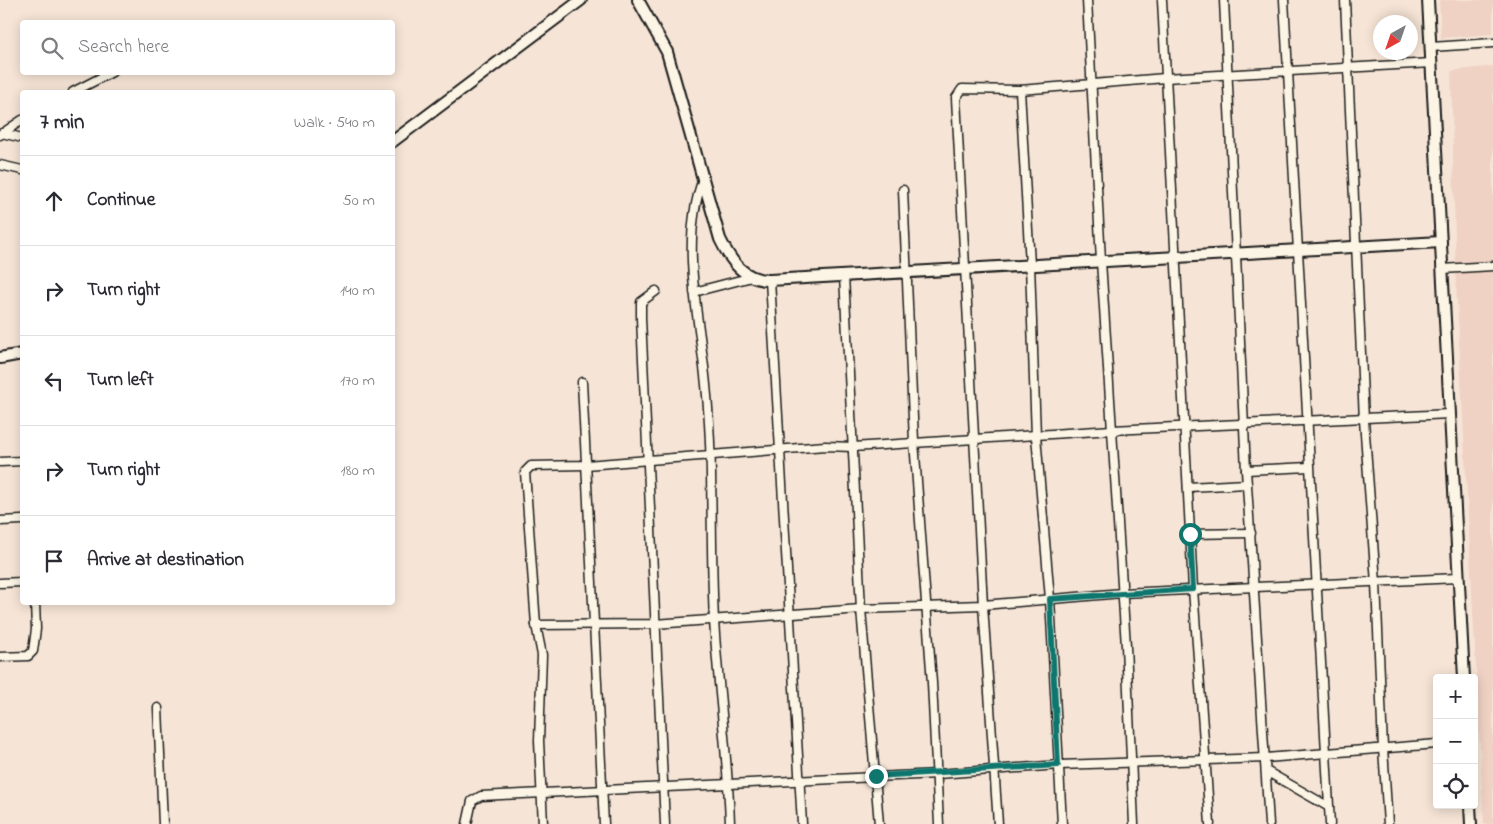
<!DOCTYPE html>
<meta charset="utf-8">
<style>
:root{--surface:#fff;--page:#f7f7f7;--text:#2b2b33;--muted:#7c7c81;--line:#e1e1e2}
body{margin:0;font-family:"Indie Flower",sans-serif;background:var(--page);color:var(--text)}
.controls{position:absolute;right:15px;bottom:15px;display:grid;overflow:hidden;border-radius:5px;box-shadow:0 2px 12px #0003}
.controls button{width:45px;height:45px;display:grid;place-items:center;padding:0;border:0;border-bottom:1px solid var(--line);background:var(--surface);color:var(--text);font:25px sans-serif}
.compass{position:absolute;left:1373px;top:15px;width:45px;height:45px;border-radius:50%;background:var(--surface);box-shadow:0 2px 12px #0003;rotate:220deg}
.stop{position:absolute;width:15px;height:15px;margin:-11px;border:4px solid #0f766e;border-radius:50%;background:#fff}
.stop.end{background:#0f766e;border-color:#fff;box-shadow:0 1px 5px #0008}
.list{margin:0;padding:0;list-style:none}
h2{display:flex;justify-content:space-between;align-items:center;height:65px;margin:0;padding:0 20px;font-size:21px}
h2 small{font-size:16px;font-weight:400;color:var(--muted)}
.list li{display:grid;grid-template-columns:32px 1fr auto;gap:15px;align-items:center;box-sizing:border-box;height:90px;padding:0 20px;border-top:1px solid var(--line)}
.list b{display:block;font-size:19px;white-space:nowrap}
.list em{font-size:16px;font-style:normal;color:var(--muted)}
.icon{flex:none;width:28px;height:28px;fill:none;stroke:currentColor;stroke-width:2;stroke-linecap:round;stroke-linejoin:round}
.map{position:relative;flex:none;width:1493px;height:824px;overflow:hidden}
.search{position:absolute;background:var(--surface);box-shadow:0 2px 12px #0003;left:20px;top:20px;width:375px;height:55px;display:flex;align-items:center;gap:12px;box-sizing:border-box;padding:0 18px;border-radius:5px;color:var(--muted);font-size:19px}
.panel{position:absolute;background:var(--surface);box-shadow:0 2px 12px #0003;left:20px;top:90px;width:375px;height:515px;border-radius:5px}
.map>svg:first-child{display:block}
.built{fill:#efd2c4}
.lines{fill:none;stroke-linecap:round;stroke-linejoin:round}
.street-casing{stroke:#1c1c1c;stroke-width:11}
.secondary-casing{stroke:#1c1c1c;stroke-width:14}
.street{stroke:#fcf5e5;stroke-width:8}
.secondary{stroke:#fcf5e5;stroke-width:10}
.route{stroke:#0f766e;stroke-width:6}
</style>
<div class="map">
<svg width="1493" height="824" viewBox="0 0 1493 824">
<rect width="100%" height="100%" fill="#f6e5d6"/>
<filter id="ink" filterUnits="userSpaceOnUse"><feTurbulence type="fractalNoise" baseFrequency=".02" numOctaves="2"/><feDisplacementMap in="SourceGraphic" scale="10" xChannelSelector="R" yChannelSelector="G"/><feConvolveMatrix kernelMatrix="1 2 1 2 8 2 1 2 1" color-interpolation-filters="sRGB"/></filter>
<g filter="url(#ink)">
<g class="built">
<polygon points="1439,0 1493,0 1493,34 1441,38"/>
<polygon points="1493,66 1493,824 1484,824 1456,283 1451,71"/>
</g>
<g class="lines">
<g class="street-casing">
<g id="street">
<polyline points="1087,0 1101,261 1126,646 1134,824"/>
<polyline points="1162,0 1193,589 1210,824"/>
<polyline points="1224,0 1246,470 1269,824"/>
<polyline points="1284,0 1330,824"/>
<polyline points="1345,0 1364,420 1376,583 1383,748 1388,824"/>
<polyline points="1431,47 1493,43"/>
<polyline points="1020,90 1030,265 1036,436 1050,599 1062,824"/>
<polyline points="73,92 112,72"/>
<polyline points="2,133 22,138"/>
<polyline points="0,135 22,120"/>
<polyline points="0,165 22,170"/>
<path d="M703 179C679 243 700 320 706 385 714 463 710 542 714 620 718 688 728 756 730 824"/>
<polyline points="903,190 914,441 932,683 939,824"/>
<polyline points="1442,269 1493,266"/>
<polyline points="844,276 861,609 879,824"/>
<polyline points="770,280 802,824"/>
<polyline points="656,291 641,302 641,318 665,824"/>
<polyline points="694,292 752,277"/>
<polyline points="582,382 604,824"/>
<polyline points="0,462 22,461"/>
<polyline points="1246,470 1309,467"/>
<polyline points="1188,487 1247,484"/>
<polyline points="0,521 22,520"/>
<polyline points="1190,534 1251,533"/>
<polyline points="0,583 22,582"/>
<polyline points="536,625 655,624 861,609 983,605 1122,593 1458,578"/>
<polyline points="0,657 28,656 33,651 36,629 35,602"/>
<polyline points="158,708 163,824"/>
<polyline points="1266,771 1329,807"/>
<polyline points="467,824 472,801 481,796 938,774 1059,765 1266,758 1437,744"/>
<polyline points="543,824 539,741 542,655 536,625 525,472 531,466 586,465 825,446 853,447 1112,430 1450,414"/>
<polyline points="998,824 983,605 956,98 962,89 1020,90 1165,78 1432,63"/>
</g>
</g>
<g class="secondary-casing">
<g id="secondary">
<path d="M638 0 667 52 720 239C730 260 744 281 770 280L1441 242"/>
<polyline points="1428,0 1464,678"/>
<polyline points="392,142 581,0"/>
<polyline points="0,358 22,354"/>
<polyline points="1470,805 1471,824"/>
</g>
</g>
<use href="#street" class="street"/>
<use href="#secondary" class="secondary"/>
</g>
</g>
<g class="lines" filter="url(#ink)">
<polyline class="route" points="876,776 1058,765 1050,599 1193,589 1190,534"/>
</g>
</svg>
<div class="controls">
<button>+</button>
<button>−</button>
<button><svg class="icon" aria-label="locate" viewBox="0 0 24 24"><circle cx="12" cy="12" r="6"/><path d="M12 2v4M12 18v4M2 12h4M18 12h4"/></svg></button>
</div>
<svg class="compass" viewBox="-18 -18 36 36"><path d="M0-13l5 13h-10z" fill="#e53935"/><path d="M0 13l5-13h-10z" fill="#7c7c81"/></svg>
<div class="stop" style="left:1190px;top:534px"></div>
<div class="stop end" style="left:876px;top:776px"></div>
<div class="search"><svg class="icon" aria-label="search" viewBox="0 0 24 24"><circle cx="10" cy="10" r="6"/><path d="M15 15l6 6"/></svg>Search here</div>
<section class="panel">
<h2>7 min<small>Walk · 540 m</small></h2>
<ul class="list">
<li><svg class="icon" aria-label="ahead" viewBox="0 0 24 24"><path d="M12 20V5M6 11l6-6 6 6"/></svg><div><b>Continue</b></div><em>50 m</em></li>
<li><svg class="icon" aria-label="right" viewBox="0 0 24 24"><path d="M7 20v-9h11M14 6l5 5-5 5"/></svg><div><b>Turn right</b></div><em>140 m</em></li>
<li><svg class="icon" aria-label="left" viewBox="0 0 24 24"><path d="M17 20v-9H6M10 6l-5 5 5 5"/></svg><div><b>Turn left</b></div><em>170 m</em></li>
<li><svg class="icon" aria-label="right" viewBox="0 0 24 24"><path d="M7 20v-9h11M14 6l5 5-5 5"/></svg><div><b>Turn right</b></div><em>180 m</em></li>
<li><svg class="icon" aria-label="arrive" viewBox="0 0 24 24"><path d="M6 21V4h12l-3 4 3 4H6"/></svg><div><b>Arrive at destination</b></div></li>
</ul>
</section>
</div>
